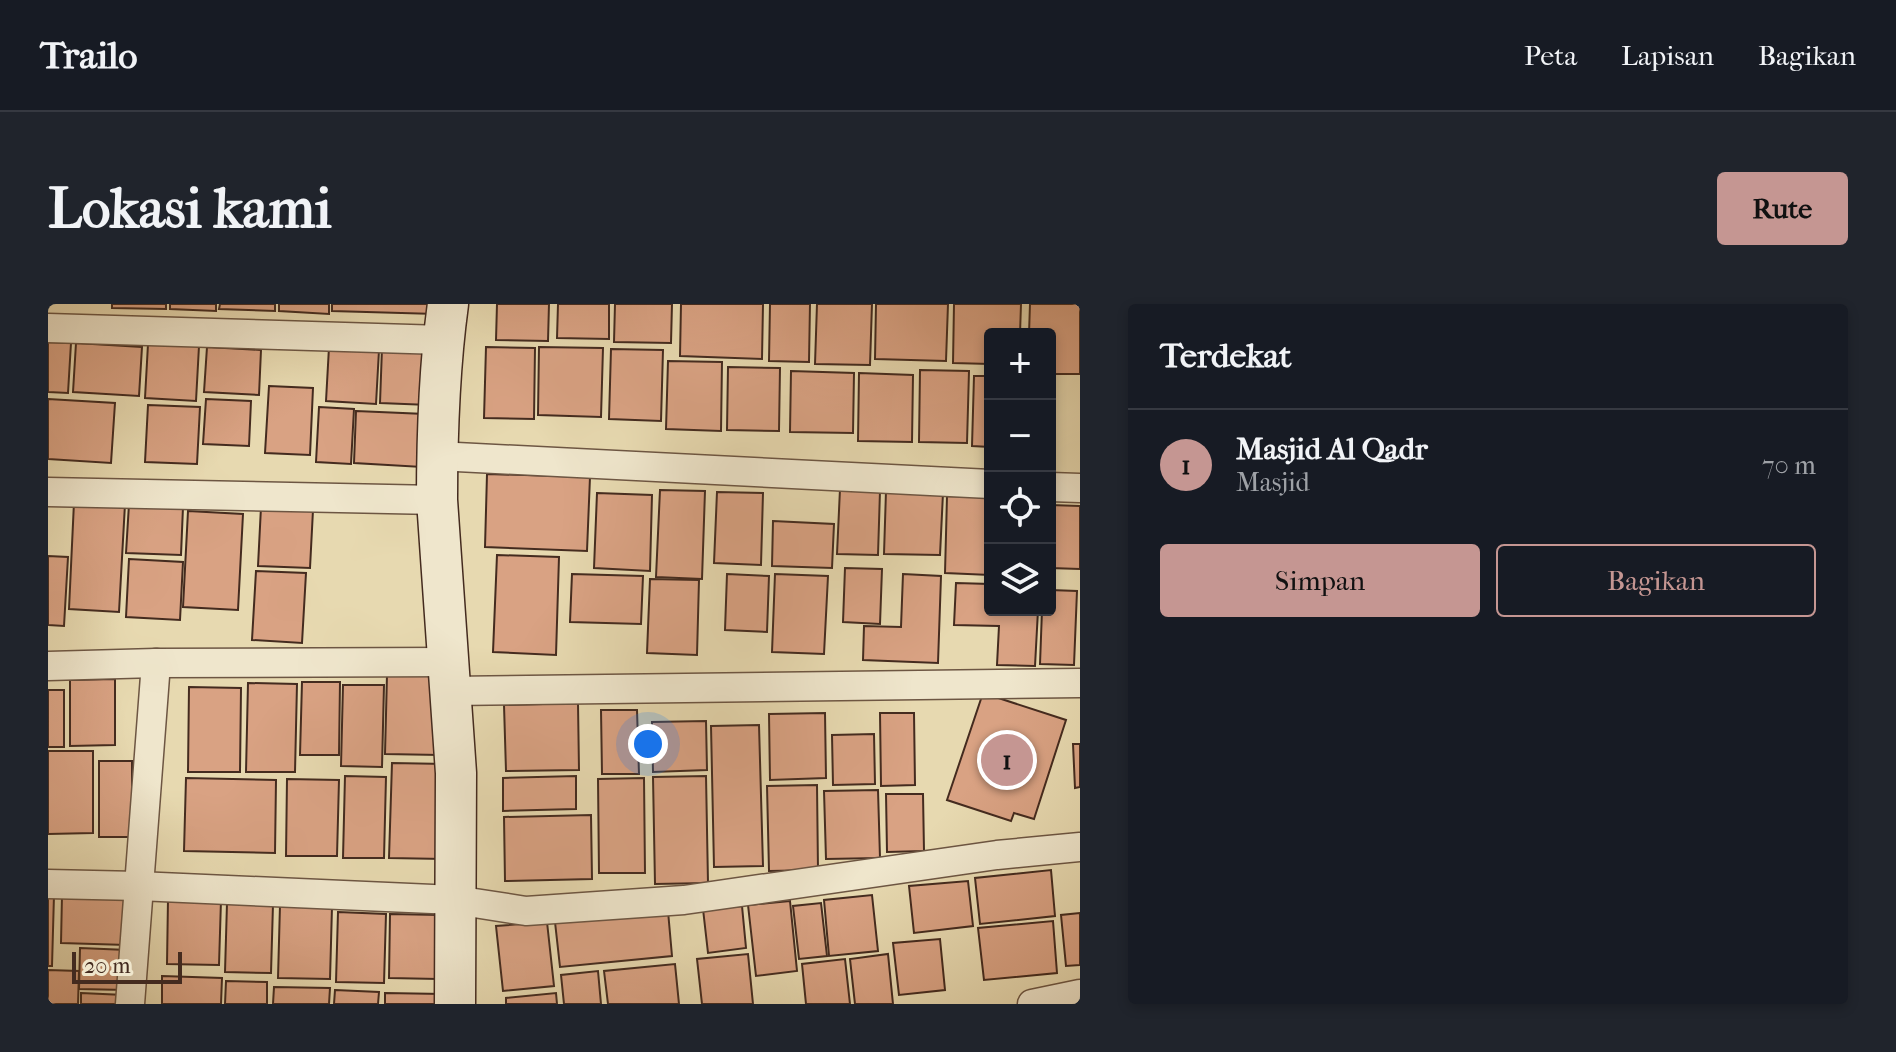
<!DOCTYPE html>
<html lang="id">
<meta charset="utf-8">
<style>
:root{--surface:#171b24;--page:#20242c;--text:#f1f3f6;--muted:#9ea1a6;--line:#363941;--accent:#c59692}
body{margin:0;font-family:"IM FELL French Canon",serif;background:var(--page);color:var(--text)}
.controls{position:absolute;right:24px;top:24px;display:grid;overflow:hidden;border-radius:8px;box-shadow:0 4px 12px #0003}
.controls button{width:72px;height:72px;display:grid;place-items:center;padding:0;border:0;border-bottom:2px solid var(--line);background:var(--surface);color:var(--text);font:40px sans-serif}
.scale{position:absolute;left:24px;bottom:20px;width:110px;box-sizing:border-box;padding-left:8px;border:4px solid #442b1f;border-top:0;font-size:22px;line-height:28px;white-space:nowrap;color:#442b1f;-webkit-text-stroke:6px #efe6cc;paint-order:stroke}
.you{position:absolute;left:600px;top:440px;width:28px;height:28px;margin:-20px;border:6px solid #fff;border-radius:50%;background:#1a73e8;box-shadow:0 0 0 12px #1a73e833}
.badge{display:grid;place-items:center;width:52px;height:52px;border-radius:50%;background:var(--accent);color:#111;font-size:26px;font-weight:700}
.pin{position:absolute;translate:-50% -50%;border:4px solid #fff;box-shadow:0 2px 8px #0006}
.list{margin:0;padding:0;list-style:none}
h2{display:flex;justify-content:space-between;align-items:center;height:104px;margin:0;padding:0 32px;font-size:34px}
h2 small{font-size:26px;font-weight:400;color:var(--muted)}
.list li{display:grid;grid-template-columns:52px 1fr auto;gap:24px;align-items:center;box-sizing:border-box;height:112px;padding:0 32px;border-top:2px solid var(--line)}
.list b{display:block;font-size:30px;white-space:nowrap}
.list p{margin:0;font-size:26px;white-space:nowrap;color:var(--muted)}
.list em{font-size:26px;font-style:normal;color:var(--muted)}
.actions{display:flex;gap:16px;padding:24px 32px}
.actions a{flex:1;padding:18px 0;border:2px solid var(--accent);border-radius:8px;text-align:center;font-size:28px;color:var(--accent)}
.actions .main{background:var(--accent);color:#111}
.icon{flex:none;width:44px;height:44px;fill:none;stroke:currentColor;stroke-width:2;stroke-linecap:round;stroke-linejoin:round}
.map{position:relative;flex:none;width:1032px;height:700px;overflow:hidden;border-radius:8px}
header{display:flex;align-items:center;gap:48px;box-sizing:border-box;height:112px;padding:0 40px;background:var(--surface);border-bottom:2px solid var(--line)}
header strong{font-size:38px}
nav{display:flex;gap:44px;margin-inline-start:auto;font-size:28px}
.intro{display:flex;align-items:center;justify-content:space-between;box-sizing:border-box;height:192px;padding:0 48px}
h1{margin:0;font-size:56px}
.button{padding:20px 36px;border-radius:8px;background:var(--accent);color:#111;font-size:28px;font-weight:700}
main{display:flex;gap:48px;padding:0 48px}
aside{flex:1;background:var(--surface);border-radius:8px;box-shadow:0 4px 12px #0003}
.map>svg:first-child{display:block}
.building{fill:#d9a283;stroke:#442b1f;stroke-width:2}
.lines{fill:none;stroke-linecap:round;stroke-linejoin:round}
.street-casing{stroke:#6d5643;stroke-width:31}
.secondary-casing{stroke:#442b1f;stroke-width:43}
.street{stroke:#efe6cc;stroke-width:28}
.secondary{stroke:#efe6cc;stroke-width:40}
</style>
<header>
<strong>Trailo</strong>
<nav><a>Peta</a><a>Lapisan</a><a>Bagikan</a></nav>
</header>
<div class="intro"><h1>Lokasi kami</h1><a class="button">Rute</a></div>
<main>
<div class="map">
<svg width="1032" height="700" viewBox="0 0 1032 700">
<rect width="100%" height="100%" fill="#e7d9b0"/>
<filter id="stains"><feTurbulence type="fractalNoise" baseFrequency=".0025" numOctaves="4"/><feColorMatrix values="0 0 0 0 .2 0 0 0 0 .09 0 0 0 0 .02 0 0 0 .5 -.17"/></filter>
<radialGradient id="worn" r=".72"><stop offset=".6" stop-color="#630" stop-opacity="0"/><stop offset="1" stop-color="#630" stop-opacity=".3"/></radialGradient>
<g class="building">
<polygon points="64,0 118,0 118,5 64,4"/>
<polygon points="122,0 168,0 168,7 122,5"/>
<polygon points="172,0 227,0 227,7 171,5"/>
<polygon points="231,0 281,0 281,10 231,7"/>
<polygon points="284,0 389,0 388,10 284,7"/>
<polygon points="449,0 501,0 500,37 448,36"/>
<polygon points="510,0 561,0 561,35 509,34"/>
<polygon points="567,0 624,0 623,39 566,38"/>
<polygon points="633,0 715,0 714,55 632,52"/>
<polygon points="722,0 762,0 761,58 721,57"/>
<polygon points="769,0 824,0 822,61 767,60"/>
<polygon points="828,0 900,0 898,57 827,55"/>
<polygon points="906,0 973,0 972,30 942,30 942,60 905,59"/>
<polygon points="982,0 1032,0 1032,70 1002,70 1002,30 981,30"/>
<polygon points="0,38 23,39 20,89 0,88"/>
<polygon points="28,39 94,43 91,92 25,88"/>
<polygon points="100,40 151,42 148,97 97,94"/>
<polygon points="159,43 213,46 211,91 156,88"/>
<polygon points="281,43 331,46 328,100 278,97"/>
<polygon points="438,43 487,44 486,115 436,114"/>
<polygon points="491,43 555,44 553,113 490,111"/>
<polygon points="334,44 384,47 381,101 332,99"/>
<polygon points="563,45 615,46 613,117 561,115"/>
<polygon points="620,57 674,58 673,127 618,125"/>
<polygon points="680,63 732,64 731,127 679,126"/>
<polygon points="872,66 921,67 919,139 871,138"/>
<polygon points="743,67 806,69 805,129 742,128"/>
<polygon points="811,69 865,71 864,138 810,137"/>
<polygon points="926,72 942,72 942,143 924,142"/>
<polygon points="221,82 265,84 262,151 217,149"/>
<polygon points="0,95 67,99 63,159 0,155"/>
<polygon points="158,95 203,97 201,142 155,140"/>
<polygon points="100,101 152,103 149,160 97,158"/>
<polygon points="271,103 306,105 303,160 268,158"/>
<polygon points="308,107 377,110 374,163 306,159"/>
<polygon points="439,170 542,173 539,247 437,243"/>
<polygon points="792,185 832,187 830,251 789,250"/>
<polygon points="612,186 657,187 654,275 608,273"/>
<polygon points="838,187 895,189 892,251 836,250"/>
<polygon points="669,188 715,189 713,261 666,259"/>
<polygon points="549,189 604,191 602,267 546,264"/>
<polygon points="899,192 942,193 942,271 897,269"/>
<polygon points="26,198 77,200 71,308 21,305"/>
<polygon points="81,200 135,203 133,251 78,249"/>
<polygon points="1002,201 1032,202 1032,265 1002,264"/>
<polygon points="213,203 265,206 262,264 210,262"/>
<polygon points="140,207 195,210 190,306 135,303"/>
<polygon points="725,217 786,220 784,264 724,262"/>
<polygon points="449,251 511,253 508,351 445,348"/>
<polygon points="0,252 20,253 16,322 0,321"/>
<polygon points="81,255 135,258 132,316 78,313"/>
<polygon points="797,264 834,265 832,320 795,318"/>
<polygon points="208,267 258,269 254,339 204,336"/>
<polygon points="524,270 595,272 593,320 522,318"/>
<polygon points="679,270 721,272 719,328 677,326"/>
<polygon points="727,270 780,272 776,350 724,348"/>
<polygon points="855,270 893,272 890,359 815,356 816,322 853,323"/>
<polygon points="602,275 651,276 649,351 599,349"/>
<polygon points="908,279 942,280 942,306 990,306 987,362 949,361 951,322 906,321"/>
<polygon points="1002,286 1029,287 1026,361 992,360 994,306 1002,306"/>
<polygon points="339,371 394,372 392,451 337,450"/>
<polygon points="67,375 67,441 22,442 22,376"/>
<polygon points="254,378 292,378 291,451 252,451"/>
<polygon points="200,379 249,380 247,468 198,468"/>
<polygon points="295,381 336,381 334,463 293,462"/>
<polygon points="141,383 193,384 192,468 140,468"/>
<rect x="0" y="386" width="16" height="57"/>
<polygon points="935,389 1018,416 986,515 966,509 963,517 899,496"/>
<polygon points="530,399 531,466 458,467 456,401"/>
<polygon points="553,406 589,406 591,470 554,470"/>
<polygon points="777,409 778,474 722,476 721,410"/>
<polygon points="832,409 866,409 867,481 833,482"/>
<polygon points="658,417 659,466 605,468 604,418"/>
<polygon points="711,421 715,562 666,563 663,422"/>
<polygon points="826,430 827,480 785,481 784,431"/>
<polygon points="1025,440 1032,440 1032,483 1027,484"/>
<polygon points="0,447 45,447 45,529 0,530"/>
<rect x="51" y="457" width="33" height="76"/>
<polygon points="344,459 398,460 396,555 341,554"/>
<polygon points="297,472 338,473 336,554 295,554"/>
<polygon points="528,472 528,505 455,507 455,474"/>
<polygon points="658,472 660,579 607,580 605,473"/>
<polygon points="138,474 228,476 227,549 136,547"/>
<polygon points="596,474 597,569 551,569 550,475"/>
<polygon points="239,475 291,476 289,552 238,552"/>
<polygon points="769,481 770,566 721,567 719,482"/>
<polygon points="830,486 832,554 778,555 776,487"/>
<polygon points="838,490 875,490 876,547 839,548"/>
<polygon points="543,511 544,575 457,577 456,513"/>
<polygon points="1003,566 1007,612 932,620 927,574"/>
<polygon points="920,577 925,622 866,629 861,582"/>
<polygon points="0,591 6,591 4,662 0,662"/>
<polygon points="14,591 80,593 79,641 13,639"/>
<polygon points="824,591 830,647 781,652 776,596"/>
<polygon points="120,595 173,596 171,661 119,660"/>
<polygon points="742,597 749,667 708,672 700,601"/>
<polygon points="179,599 225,600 223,669 177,668"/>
<polygon points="773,599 779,652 751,655 745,602"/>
<polygon points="232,601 284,603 282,675 230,674"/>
<polygon points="694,602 698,644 660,649 655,605"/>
<polygon points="620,607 624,652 512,663 507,618"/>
<polygon points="290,608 338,610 336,679 288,678"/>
<polygon points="1032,609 1032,661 1018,662 1013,611"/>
<polygon points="342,610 392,611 390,675 341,674"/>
<polygon points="1005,617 1009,669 936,676 930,624"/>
<polygon points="499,618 506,682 455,687 448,622"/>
<polygon points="892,635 897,686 851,691 845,639"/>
<polygon points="32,644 79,646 78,686 31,685"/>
<polygon points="700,650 705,700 654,700 649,655"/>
<polygon points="840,650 845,700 807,700 802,655"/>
<polygon points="797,655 802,700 758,700 754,660"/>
<polygon points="627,660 631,700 560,700 556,667"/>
<polygon points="0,666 31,667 30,700 0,700"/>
<polygon points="550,667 553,700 516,700 513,671"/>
<polygon points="114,672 174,674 173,700 114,700"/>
<polygon points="178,677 219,678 219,700 177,700"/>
<polygon points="226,683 282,684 281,700 225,700"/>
<polygon points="287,686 331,688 330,700 286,700"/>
<polygon points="33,689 76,691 76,700 33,700"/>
<polygon points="337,689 395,690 394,700 337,700"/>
<polygon points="508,689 509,700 458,700 458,694"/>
</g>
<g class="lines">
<g class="street-casing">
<g id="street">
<polyline points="0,24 395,36"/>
<polyline points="389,152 942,180"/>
<polyline points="1002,183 1032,184"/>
<polyline points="0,188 389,196"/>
<polyline points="0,362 108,359 401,358"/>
<polyline points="403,387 1032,379"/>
<polyline points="0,580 90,582 407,596 478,607 636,596 949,551 1032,543"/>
<polyline points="82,700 108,359"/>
<polyline points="984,700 1032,690"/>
</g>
</g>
<g class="secondary-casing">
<path id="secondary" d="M400 0C391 65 389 131 389 196L408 469 407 700"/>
</g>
<use href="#street" class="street"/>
<use href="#secondary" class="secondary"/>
</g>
<rect width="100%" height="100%" filter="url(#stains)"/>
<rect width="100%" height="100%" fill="url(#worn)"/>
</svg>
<div class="controls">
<button>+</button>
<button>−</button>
<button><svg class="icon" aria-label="locate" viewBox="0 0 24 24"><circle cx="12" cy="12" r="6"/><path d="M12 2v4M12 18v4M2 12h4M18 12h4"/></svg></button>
<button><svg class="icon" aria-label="layers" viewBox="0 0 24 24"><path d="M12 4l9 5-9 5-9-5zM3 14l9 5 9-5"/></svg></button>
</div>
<div class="scale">20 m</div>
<div class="you"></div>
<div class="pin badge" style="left:959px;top:456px">1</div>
</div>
<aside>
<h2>Terdekat<small></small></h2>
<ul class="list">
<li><span class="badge">1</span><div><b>Masjid Al Qadr</b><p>Masjid</p></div><em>70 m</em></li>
</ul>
<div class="actions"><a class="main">Simpan</a><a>Bagikan</a></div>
</aside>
</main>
